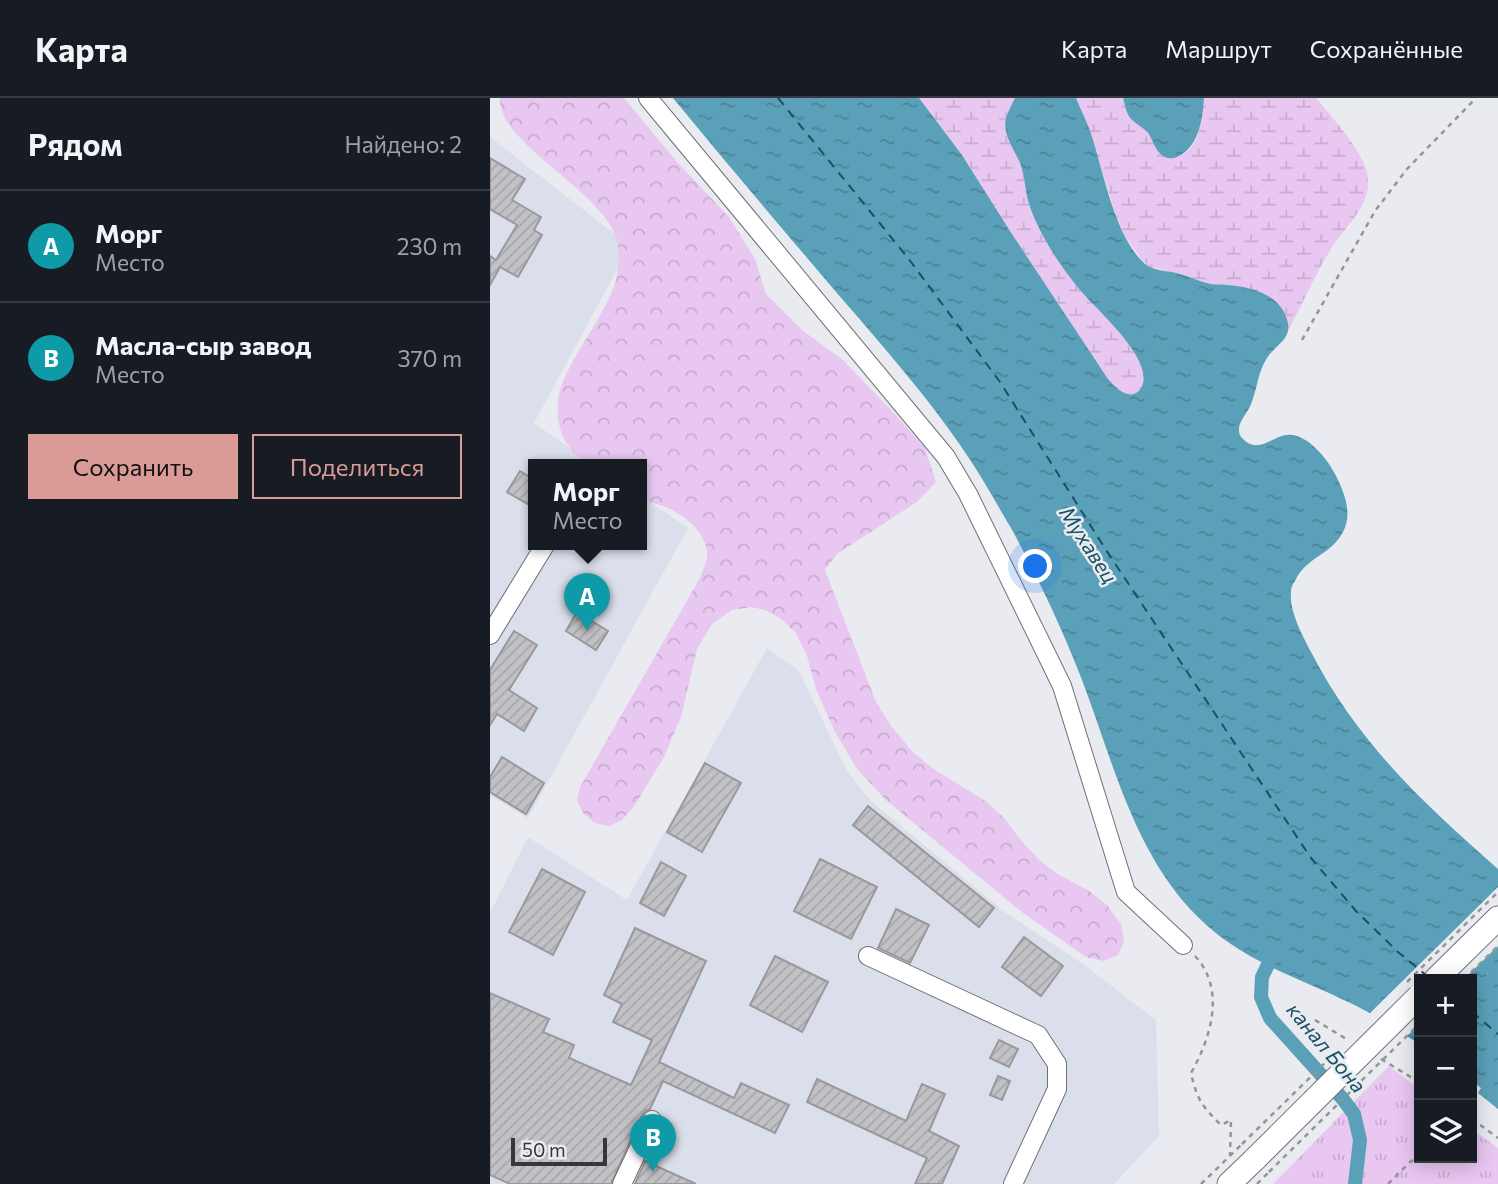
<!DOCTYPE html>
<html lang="ru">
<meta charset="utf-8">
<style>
:root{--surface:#171b24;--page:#20242c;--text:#f1f3f6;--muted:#9ea1a6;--line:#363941;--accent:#da9b96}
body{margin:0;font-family:Commissioner,sans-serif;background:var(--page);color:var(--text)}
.controls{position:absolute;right:21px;bottom:21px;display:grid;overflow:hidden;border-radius:0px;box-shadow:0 4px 18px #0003}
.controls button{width:63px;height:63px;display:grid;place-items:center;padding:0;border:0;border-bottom:2px solid var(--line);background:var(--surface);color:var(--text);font:35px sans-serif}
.scale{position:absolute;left:21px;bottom:18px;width:96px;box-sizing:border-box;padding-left:7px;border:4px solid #363739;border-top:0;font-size:19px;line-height:24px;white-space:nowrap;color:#363739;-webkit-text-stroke:5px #e9ebf0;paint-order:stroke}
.you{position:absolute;left:546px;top:469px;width:24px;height:24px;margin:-18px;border:5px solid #fff;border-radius:50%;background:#1a73e8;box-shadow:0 0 0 10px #1a73e833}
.badge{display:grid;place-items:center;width:46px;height:46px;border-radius:50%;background:var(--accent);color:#fff;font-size:23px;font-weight:700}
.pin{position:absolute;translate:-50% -58px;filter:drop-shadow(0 2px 4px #0008)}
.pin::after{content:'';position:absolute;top:37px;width:24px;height:21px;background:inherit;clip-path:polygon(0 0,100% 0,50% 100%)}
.popup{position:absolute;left:38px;top:361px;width:119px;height:91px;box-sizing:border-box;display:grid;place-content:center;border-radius:0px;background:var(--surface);filter:drop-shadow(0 2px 5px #0005);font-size:23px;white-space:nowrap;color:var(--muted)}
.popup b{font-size:26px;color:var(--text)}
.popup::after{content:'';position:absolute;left:50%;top:100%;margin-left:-14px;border:14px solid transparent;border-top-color:var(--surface)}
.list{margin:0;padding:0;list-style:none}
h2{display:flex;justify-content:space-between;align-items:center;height:91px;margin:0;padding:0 28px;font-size:30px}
h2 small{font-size:23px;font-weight:400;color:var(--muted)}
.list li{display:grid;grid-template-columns:46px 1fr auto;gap:21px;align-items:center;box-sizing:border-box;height:112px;padding:0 28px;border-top:2px solid var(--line)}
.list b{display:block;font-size:26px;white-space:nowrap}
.list p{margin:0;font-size:23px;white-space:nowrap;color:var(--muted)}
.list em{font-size:23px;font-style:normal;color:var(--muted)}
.actions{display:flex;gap:14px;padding:21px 28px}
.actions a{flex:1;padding:16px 0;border:2px solid var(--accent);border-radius:0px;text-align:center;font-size:24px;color:var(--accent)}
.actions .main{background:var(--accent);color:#111}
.icon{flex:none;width:38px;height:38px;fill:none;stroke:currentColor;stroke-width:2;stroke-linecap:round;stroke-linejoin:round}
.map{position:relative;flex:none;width:1008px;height:1086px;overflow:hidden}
header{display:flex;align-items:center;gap:42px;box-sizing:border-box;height:98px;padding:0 35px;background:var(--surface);border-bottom:2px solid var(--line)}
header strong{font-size:33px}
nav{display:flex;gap:38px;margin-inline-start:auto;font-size:24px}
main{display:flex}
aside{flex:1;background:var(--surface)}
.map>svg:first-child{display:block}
.built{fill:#dbdfeb}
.grass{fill:url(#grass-tufts)}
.forest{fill:url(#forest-crowns)}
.wetland{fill:url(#wetland-marsh)}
.water{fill:url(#water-ripples)}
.pier{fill:#e9ebf0}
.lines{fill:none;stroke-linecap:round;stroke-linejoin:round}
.canal{stroke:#5ba0b9;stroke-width:14}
.ferry{stroke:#175163;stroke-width:2;stroke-dasharray:9 7;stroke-linecap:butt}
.building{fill:url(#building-hatch);stroke:#99989d;stroke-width:2}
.minor-casing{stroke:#6e7074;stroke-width:20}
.major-casing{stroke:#6e7074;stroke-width:25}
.path{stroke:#949599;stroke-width:2.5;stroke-dasharray:5 5;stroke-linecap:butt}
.minor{stroke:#fff;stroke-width:18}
.major{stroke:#fff;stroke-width:23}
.major-bridge-casing{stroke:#6e7074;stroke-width:25;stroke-linecap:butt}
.path-bridge{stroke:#949599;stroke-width:2.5;stroke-dasharray:5 5;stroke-linecap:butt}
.major-bridge{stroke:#fff;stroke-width:23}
.labels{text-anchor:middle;stroke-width:5;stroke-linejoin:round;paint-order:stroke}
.water-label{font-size:21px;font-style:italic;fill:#175163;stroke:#e9ebf0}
</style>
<header>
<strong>Карта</strong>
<nav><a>Карта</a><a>Маршрут</a><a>Сохранённые</a></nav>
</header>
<main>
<aside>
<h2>Рядом<small>Найдено: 2</small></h2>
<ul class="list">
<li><span class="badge" style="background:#0f9aa8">A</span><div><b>Морг</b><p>Место</p></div><em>230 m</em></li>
<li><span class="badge" style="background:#0f9aa8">B</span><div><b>Масла-сыр завод</b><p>Место</p></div><em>370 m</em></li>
</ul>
<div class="actions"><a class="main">Сохранить</a><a>Поделиться</a></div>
</aside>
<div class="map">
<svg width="1008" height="1086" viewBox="0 0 1008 1086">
<defs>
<pattern id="grass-tufts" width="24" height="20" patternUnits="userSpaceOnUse" patternTransform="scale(1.75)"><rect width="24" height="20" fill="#e8c7f1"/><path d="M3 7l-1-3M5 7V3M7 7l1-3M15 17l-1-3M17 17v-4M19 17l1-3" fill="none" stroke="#c8accf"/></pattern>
<pattern id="forest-crowns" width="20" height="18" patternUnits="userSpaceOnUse" patternTransform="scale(1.75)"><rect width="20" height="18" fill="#e8c7f1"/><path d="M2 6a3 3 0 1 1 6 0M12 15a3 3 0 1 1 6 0" fill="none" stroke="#c8accf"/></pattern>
<pattern id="wetland-marsh" width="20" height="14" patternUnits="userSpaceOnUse" patternTransform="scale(1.75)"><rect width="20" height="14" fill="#e8c7f1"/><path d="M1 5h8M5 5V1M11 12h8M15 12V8" fill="none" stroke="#c8accf"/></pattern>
<pattern id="water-ripples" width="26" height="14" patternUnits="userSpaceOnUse" patternTransform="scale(1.75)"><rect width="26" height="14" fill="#5ba0b9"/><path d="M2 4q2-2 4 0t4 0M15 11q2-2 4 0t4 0" fill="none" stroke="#4c8397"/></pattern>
<pattern id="building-hatch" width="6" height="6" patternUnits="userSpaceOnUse" patternTransform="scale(1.75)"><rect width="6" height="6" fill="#c2c2c6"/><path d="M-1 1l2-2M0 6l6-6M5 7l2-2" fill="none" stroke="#a7a7ab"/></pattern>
</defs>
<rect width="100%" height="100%" fill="#e9ebf0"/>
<g class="built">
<polygon points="0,39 140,148 44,325 104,367 43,367 43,447 151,447 151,398 198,430 38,720 0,698"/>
<polygon points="277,550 309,573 357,673 380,702 516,815 593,866 666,922 669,1038 624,1086 0,1086 0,815 38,739 137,802"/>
</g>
<polygon class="grass" points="899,968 929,991 929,1060 982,1060 982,1031 1008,1050 1008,1086 783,1086"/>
<path class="forest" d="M10 0H134L188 65 239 119 265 161 276 196 312 232 353 262 401 312 435 350 446 384 427 404 347 456 335 472 386 604 401 628 422 653 442 670 497 704 514 720 530 741 550 763 569 777 598 792 617 807 631 826 634 844 628 857 614 863 596 859 533 815 396 702 367 671 344 632 326 591 317 558 305 534 290 520 275 512 261 509 242 512 222 526 207 551 191 619 174 659 145 707 132 722 119 728 105 725 93 715 87 703 90 689 210 480C212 473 217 465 217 459 219 437 196 418 178 410 169 406 160 405 151 401V367H96C88 360 77 348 73 338 66 323 66 300 72 286 86 251 115 218 126 182 129 173 128 160 128 150 127 106 38 62 15 20 12 12 9 8 10 0Z"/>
<g class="wetland">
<path d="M429 0H525C522 6 518 13 516 20 513 34 525 52 530 65 535 78 535 93 539 106 549 134 578 179 598 201 614 218 663 263 652 288 643 306 626 291 618 281L520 133 472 57Z"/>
<path d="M586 0H633C639 26 646 19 658 36 664 44 666 52 674 58 679 58 687 58 691 57 710 50 713 17 714 0H826C841 18 876 56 878 80 880 103 864 120 851 137 843 146 837 158 831 168 819 190 809 213 797 235L798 224 754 190 738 187 722 186 705 183 691 176 660 169 652 162 635 138 626 118 599 30Z"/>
</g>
<g class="water">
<path d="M183 0H429L472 57 520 133 618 281C626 291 643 306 652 288 663 263 614 218 598 201 575 176 550 139 539 106 535 93 535 78 530 65 524 51 512 36 516 20 518 13 522 6 525 0H586C590 10 595 20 599 30 613 69 623 136 654 165 665 174 678 172 690 176 701 179 710 184 721 186 726 187 732 186 737 187 757 188 784 195 794 214 807 240 788 243 777 260 768 273 767 292 761 306 758 314 750 322 749 330 749 335 749 336 752 340 769 359 785 334 802 337 820 339 838 362 845 376 861 407 865 431 836 453 823 462 811 469 805 483 803 486 801 489 801 493 799 514 812 536 821 554 868 645 933 705 1008 771V1011L988 995 991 990 982 983V881H929V946C912 935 894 923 876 913 812 879 752 867 700 811 642 747 622 661 592 582 572 530 548 479 521 430 509 410 498 390 486 371 443 303 387 242 335 181 284 121 233 61 183 0Z"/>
<path d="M633 0H714C713 20 709 48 689 58 683 61 678 61 673 58 665 53 663 42 658 35 653 29 646 26 641 21 636 15 635 7 633 0Z"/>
</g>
<polygon class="pier" points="1008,789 1008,848 974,881 929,881 929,926 914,941 877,918"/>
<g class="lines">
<polyline class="canal" points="785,852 772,879 771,899 780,920 852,1000 864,1016 870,1042 865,1086"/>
<g class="ferry">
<polyline points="288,0 418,160 510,284 616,452 821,760 866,813 908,854 936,877"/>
<polyline points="982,914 1008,936"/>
</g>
</g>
<g class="building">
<polygon points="0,60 35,81 22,102 51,119 44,132 52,137 28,179 10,169 0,187 0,158 6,162 27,127 0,111"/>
<polygon points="30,373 43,381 43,409 17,394"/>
<polygon points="87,514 118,533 106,552 76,533"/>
<polygon points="24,533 47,547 19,592 47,610 34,633 7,616 0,627 0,572"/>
<polygon points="12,659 54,685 36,716 0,694 0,679"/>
<polygon points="215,665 251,685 212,754 177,734"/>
<polygon points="378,708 504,810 489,829 363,727"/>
<polygon points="330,761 387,789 361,841 304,813"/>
<polygon points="171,764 196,778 174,818 150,805"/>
<polygon points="52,771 95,794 63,857 19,834"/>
<polygon points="406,811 439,827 420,865 388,850"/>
<polygon points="145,830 216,863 169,964 244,1000 251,985 299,1007 285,1035 173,983 160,1011 155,1013 152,1017 121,1086 20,1086 0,1077 0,895 59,921 53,934 84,947 79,960 141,987 162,942 123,924 132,906 114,897"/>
<polygon points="534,839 573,868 551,898 512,869"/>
<polygon points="285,858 338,884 312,934 260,907"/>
<polygon points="509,942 528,951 519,969 500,960"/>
<polygon points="508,978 520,983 512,1002 500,997"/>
<polygon points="327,981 416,1023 432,986 455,996 439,1033 469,1048 452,1086 425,1086 437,1060 317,1004"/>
<polygon points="155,1063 206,1086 145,1086"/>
</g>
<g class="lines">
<g class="minor-casing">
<g id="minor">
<polyline points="158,0 456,359 478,396 572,588 636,794 693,847"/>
<polyline points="0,537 55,447"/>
<polyline points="378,858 548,937 567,966 567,991 523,1086"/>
<polyline points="132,1086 162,1022"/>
</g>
</g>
<g class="major-casing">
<g id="major">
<polyline points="946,881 1008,820"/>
<polyline points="739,1086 766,1060"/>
</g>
</g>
<g class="path">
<polyline points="812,242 885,113 917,71 986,0"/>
<path d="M705 858C736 891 721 940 701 975 707 1002 712 1008 731 1027L741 1022 740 1057"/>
<polyline points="974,881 1008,848"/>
<polyline points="825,922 858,942"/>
<polyline points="891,961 929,984"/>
<polyline points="982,1021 1008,1040"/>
<polyline points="711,1086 752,1046"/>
<polyline points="767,1086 779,1074"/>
<polyline points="898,1086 920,1064 929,1059"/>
</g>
<use href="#minor" class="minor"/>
<use href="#major" class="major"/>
<g class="major-bridge-casing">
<polyline id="major-bridge" points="766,1060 929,898"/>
</g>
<g class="path-bridge">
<polyline points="917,884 1008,794"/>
<polyline points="752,1046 847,953"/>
<polyline points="779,1074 929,926"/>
</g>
<use href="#major-bridge" class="major-bridge"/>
</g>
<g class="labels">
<g class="water-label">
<text transform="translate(598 447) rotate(57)" y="7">Мухавец</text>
<text transform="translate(836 950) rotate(50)" y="7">канал Бона</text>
</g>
</g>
</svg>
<div class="controls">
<button>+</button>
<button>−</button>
<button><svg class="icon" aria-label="layers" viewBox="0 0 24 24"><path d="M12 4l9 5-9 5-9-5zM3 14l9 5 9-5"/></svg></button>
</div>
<div class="scale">50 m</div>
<div class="you"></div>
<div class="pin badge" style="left:97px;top:533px;background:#0f9aa8">A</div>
<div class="popup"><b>Морг</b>Место</div>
<div class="pin badge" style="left:163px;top:1074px;background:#0f9aa8">B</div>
</div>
</main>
